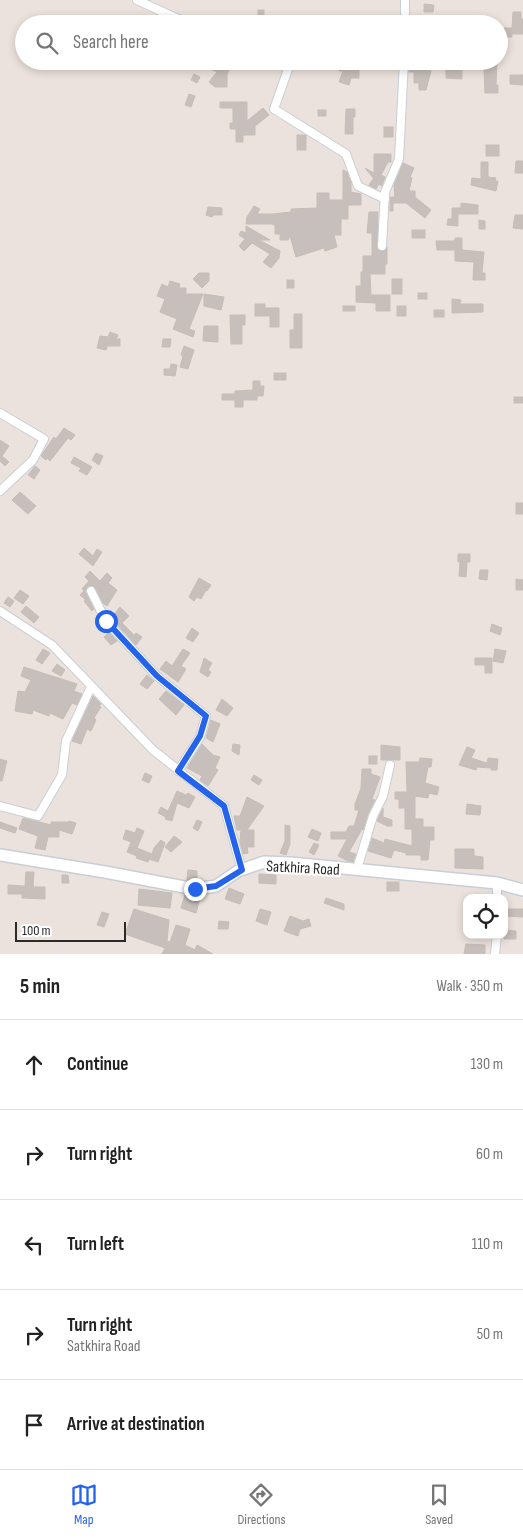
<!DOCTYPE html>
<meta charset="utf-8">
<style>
:root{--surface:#fff;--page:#f2f2f2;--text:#222;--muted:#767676;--line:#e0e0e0;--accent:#2563eb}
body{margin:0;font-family:"Sofia Sans Condensed",sans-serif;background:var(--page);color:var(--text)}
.controls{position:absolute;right:15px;bottom:15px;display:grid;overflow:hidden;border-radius:10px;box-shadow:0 2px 8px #0003}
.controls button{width:45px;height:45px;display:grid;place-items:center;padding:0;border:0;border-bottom:1px solid var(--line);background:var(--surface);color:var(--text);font:25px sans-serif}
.scale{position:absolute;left:15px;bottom:12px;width:111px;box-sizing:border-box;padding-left:5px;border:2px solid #2a2a2a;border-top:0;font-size:14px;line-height:18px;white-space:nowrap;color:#2a2a2a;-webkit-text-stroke:4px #fff;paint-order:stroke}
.stop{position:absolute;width:15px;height:15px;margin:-11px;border:4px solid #2563eb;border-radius:50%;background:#fff}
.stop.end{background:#2563eb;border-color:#fff;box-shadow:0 1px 5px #0008}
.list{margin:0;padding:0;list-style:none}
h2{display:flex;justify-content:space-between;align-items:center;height:65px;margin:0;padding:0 20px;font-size:21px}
h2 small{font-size:16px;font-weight:400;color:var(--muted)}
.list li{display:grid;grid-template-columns:32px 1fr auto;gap:15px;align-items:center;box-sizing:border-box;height:90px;padding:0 20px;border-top:1px solid var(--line)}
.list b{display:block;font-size:19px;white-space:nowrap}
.list p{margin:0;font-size:16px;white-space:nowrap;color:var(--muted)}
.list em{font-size:16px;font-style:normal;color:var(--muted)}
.icon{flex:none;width:28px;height:28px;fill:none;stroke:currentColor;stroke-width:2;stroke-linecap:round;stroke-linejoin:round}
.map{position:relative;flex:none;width:523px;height:954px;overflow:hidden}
.search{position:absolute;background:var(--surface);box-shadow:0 2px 8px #0003;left:15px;right:15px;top:15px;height:55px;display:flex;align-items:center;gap:12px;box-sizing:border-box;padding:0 18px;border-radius:28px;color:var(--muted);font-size:19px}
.sheet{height:515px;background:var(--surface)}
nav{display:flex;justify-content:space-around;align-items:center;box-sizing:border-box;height:70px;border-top:1px solid var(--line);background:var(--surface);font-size:14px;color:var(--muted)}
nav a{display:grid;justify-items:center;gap:2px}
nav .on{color:var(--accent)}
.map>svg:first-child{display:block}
.building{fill:#c7bfbc;stroke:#c7bdb6}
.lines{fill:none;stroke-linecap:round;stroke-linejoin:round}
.street-casing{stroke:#c8ced7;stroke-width:10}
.secondary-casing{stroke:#c8ced7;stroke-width:14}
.street{stroke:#fff;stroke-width:8}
.secondary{stroke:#fff;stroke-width:11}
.route{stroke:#2563eb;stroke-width:6}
.labels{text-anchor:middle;stroke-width:4.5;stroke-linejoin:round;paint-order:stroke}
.street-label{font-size:16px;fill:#2a2a2a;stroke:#fff}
</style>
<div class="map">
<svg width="523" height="954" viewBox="0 0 523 954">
<rect width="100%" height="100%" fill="#ece2dd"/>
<g class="building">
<polygon points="424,4 434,5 433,12 424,12"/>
<rect x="258" y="10" width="6" height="14"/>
<polygon points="513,12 521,12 521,19 523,19 523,34 512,34 512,37 504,37 504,28 512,28"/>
<polygon points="208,61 232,61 227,75 227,87 215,87 209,82 217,72 206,67"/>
<polygon points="485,61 497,61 496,85 498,85 498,93 485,93 484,70 485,70"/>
<polygon points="339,62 359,63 359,78 351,78 349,85 339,82 343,71 339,71"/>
<polygon points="450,62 457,62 457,69 462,69 462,79 446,78 446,70 450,70"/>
<polygon points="409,66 431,71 426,90 419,90 419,83 414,83 414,72 409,72"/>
<polygon points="194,74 200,77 197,83 191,80"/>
<polygon points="510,75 523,75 523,85 510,84"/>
<polygon points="189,94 195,96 191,107 185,105"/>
<polygon points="220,102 247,102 247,121 263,108 269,115 255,126 255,135 243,135 243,142 236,142 236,129 230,129 230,123 233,123 233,108 220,108"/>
<polygon points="346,109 355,109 355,117 353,117 353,134 345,134"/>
<rect x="318" y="110" width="8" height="6"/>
<rect x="384" y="127" width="9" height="10"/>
<rect x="297" y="135" width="9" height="15"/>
<rect x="486" y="145" width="13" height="11"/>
<polygon points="374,154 391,154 391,162 388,162 381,175 385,177 382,186 379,184 376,189 369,185 373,179 374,179 365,168 374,173"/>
<polygon points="516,161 523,161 523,173 515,173"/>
<polygon points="481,162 488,162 488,177 496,178 495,181 498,181 496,191 471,185 472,178 481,179"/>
<polygon points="403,163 414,168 410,177 412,178 409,191 415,191 415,197 431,210 425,218 406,203 393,203 393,211 390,211 390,197 395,197 394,185"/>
<polygon points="343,170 347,172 351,182 351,192 361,194 361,205 348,205 348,219 341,219 341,235 334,235 337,247 325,251 324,248 296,257 290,236 288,240 280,240 280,234 275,234 275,225 273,225 273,224 246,224 247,217 254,206 260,209 257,214 273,214 291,212 291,209 317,208 317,193 329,193 329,200 343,200"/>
<polygon points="461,203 478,205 478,214 458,214 458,226 447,225 448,219 452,219 452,208 461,208"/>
<polygon points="208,207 222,208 222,215 213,215 212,217 206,215"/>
<polygon points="369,212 378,212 377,249 382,252 387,247 387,264 385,264 385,274 370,274 371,295 390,295 390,311 376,311 376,303 356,302 356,286 361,286 361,272 363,272 363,256 372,256 372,233 367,233"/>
<polygon points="515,215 523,215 523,229 513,228"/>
<polygon points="479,220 485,221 485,229 479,229"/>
<polygon points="246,226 270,240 259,240 280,251 279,258 271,268 263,262 270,254 252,243 244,251 239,246 245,239 239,235 241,231 246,233"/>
<rect x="412" y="230" width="13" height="8"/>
<polygon points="455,238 462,238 462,250 484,252 482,273 485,273 485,280 473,280 474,262 455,261 455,250 437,250 436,241 455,241"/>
<polygon points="199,273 209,273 209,281 202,288 193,279"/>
<rect x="392" y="279" width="10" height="15"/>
<rect x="287" y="280" width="7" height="8"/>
<polygon points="170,281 180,284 179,288 186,288 186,294 203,294 189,329 195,331 193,337 173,329 177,319 160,312 165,299 157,296 162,284 168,287"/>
<rect x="418" y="293" width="9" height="6"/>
<polygon points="204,294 224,297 221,310 204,306"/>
<polygon points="452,299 461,300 460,304 483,304 483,312 452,313"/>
<polygon points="255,304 265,304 265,308 279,308 279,327 270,327 270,316 255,316"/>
<rect x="343" y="306" width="12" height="5"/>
<rect x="397" y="306" width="9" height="10"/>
<rect x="434" y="310" width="10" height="7"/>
<polygon points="294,314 302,314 302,348 290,348 290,330 294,330"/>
<polygon points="230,315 245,315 245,325 242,325 242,344 231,344"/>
<polygon points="204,326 218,326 218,342 203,341"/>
<polygon points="110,332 118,335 116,339 120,339 120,346 107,346 106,350 97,348 100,336 108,337"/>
<polygon points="163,339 171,339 170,347 162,347"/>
<polygon points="184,346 194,350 188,369 180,367 183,356 181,355"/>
<polygon points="171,364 177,365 175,376 164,375 164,369 170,369"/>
<rect x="274" y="373" width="12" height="7"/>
<polygon points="253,381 260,381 260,386 264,386 263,396 257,396 257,400 243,400 243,407 235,407 235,400 222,400 222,394 235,394 235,391 253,390"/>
<rect x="514" y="397" width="9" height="6"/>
<polygon points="64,428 75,435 71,440 68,438 50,461 47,458 46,460 41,456 45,450 54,437 56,439"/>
<polygon points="0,440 9,446 2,456 9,462 5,466 0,461"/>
<polygon points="96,453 103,456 99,465 92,460"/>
<polygon points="74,457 92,467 87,475 79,471 81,468 71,463"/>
<polygon points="35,466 40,470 34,479 28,475"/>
<polygon points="20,492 36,506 28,514 12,500"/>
<rect x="516" y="503" width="7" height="11"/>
<polygon points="84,548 93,556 97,549 102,552 93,566 79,554"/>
<polygon points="458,554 470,554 470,562 467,562 466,577 459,576 460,562 458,562"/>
<polygon points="480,570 488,570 487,580 479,579"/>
<polygon points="90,571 100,581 107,573 112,578 108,583 117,590 107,606 103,603 94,587 88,586 85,591 94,609 92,611 84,601 86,600 80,595 84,591 82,589 89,581 85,577"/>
<polygon points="199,578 211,585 207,591 206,590 201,599 197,597 194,601 189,597"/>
<polygon points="516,579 523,580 523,590 516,590"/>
<polygon points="20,590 29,596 23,604 14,598"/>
<polygon points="8,597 14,601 10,607 4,603"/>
<polygon points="26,606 39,617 34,623 21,612"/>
<polygon points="120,607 129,616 122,623 134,635 136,633 142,637 136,645 111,618"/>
<polygon points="492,624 502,628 500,635 490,631"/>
<polygon points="192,628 199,633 193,642 186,638"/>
<polygon points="109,632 117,641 111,645 104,637"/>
<polygon points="43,649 50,653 42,664 36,660"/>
<polygon points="183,649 190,653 181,666 186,669 178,682 160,669 166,661 172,666"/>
<polygon points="495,649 506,651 503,663 493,661"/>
<polygon points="204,658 212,663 208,670 211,672 208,677 200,672"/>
<polygon points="475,658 492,658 492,673 485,673 485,665 475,665"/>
<polygon points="57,664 65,670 61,676 52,671"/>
<polygon points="24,667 77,684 74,691 82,694 77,705 72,703 63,719 50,713 49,716 33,710 32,714 15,711 18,691 25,692 31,680 21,676"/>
<polygon points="147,675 154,681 147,689 140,684"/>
<polygon points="166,691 184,705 176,715 159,699"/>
<polygon points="93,696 101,704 99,706 101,707 94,718 96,720 91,731 87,729 81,744 72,741"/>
<polygon points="222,699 233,708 227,716 216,710"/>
<polygon points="211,720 220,724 213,742 206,738"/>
<polygon points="202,744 213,755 220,757 215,768 218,770 208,786 200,780 202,776 187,768"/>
<polygon points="233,744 240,745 239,755 232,751"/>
<polygon points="381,745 400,747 400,760 381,760"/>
<polygon points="467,747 475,750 471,758 487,763 488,758 498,759 497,770 491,770 491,768 477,767 476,770 459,765"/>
<rect x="369" y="756" width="8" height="8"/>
<polygon points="420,758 432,759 431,767 428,767 425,783 439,787 437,795 429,793 428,798 415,796 415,819 423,819 423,827 434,827 434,840 430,840 428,860 421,860 421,855 406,855 406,853 394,850 391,858 368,851 372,838 384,843 385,839 412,846 412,829 405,829 405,808 399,808 399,799 395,799 395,792 407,792 406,762 419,762"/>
<polygon points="0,759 7,761 2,781 0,781"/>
<polygon points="362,769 371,769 371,774 380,777 372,799 375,800 368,814 363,830 362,829 349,852 356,854 353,862 348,861 338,856 347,839 331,839 331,832 346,832 349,826 354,826 359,810 355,810 355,804 361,788"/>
<polygon points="145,773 152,776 149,783 142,780"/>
<polygon points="254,775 262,780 259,785 251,780"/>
<polygon points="177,791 186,795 188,793 195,797 189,808 177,803 172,821 165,819 166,817 158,813 161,807 168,811"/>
<polygon points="247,797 264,806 247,830 254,830 254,847 247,847 248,853 243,854 240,842 241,830 237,830 234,816 240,816"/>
<polygon points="467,804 481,806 480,815 466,814"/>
<polygon points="383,808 383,817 392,820 392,826 387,826 377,821"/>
<polygon points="23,818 51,825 51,822 68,822 69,821 76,823 72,834 59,830 59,837 48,837 45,850 35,848 38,836 19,829"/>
<polygon points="197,820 202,822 198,831 193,828"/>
<polygon points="0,822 17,828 15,833 0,828"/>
<polygon points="285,825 290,826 290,844 286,855 280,853 285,841"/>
<polygon points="137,828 144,831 137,848 152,854 154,848 161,840 165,843 158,862 149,859 148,862 136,858 137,856 127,852 131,842 123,839 126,830 135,833"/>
<polygon points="312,829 321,833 318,841 308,837"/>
<polygon points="174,836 182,842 171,852 165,847"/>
<polygon points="314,843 319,845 314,855 309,852"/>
<polygon points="455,849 474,849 474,856 483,857 483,869 455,868"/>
<polygon points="188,870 197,871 197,880 187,880"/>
<polygon points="26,872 34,872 33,887 45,887 45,899 22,898 22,894 8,894 8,885 25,886"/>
<polygon points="259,874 276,875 276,884 259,883"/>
<polygon points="62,875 68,875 69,883 62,883"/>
<rect x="387" y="882" width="12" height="9"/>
<polygon points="229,888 244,894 240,904 225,899"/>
<polygon points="139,889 172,893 170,908 138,905"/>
<polygon points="185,895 200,898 196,913 181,908"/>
<polygon points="326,898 344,904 344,910 324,903"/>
<polygon points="134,909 169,920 167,941 170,942 176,925 190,929 185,945 195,950 197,945 213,954 162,954 165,948 125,934"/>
<polygon points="260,909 271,912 267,925 256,921"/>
<polygon points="504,909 523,909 523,917 504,916"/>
<polygon points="102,912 109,914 104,927 97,925"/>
<polygon points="290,916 303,921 309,919 311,926 300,929 298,936 284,931"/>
<polygon points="219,921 229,922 228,929 218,929"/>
<polygon points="504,930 516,931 516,939 504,939"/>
<polygon points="466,944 485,945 485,954 464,954"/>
</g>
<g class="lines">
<g class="street-casing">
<g id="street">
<polyline points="137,0 189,24"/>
<polyline points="405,0 405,24"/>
<polyline points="291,61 274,109 346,154 358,186 385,199"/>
<polyline points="382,246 385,192 399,159 404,61"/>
<polyline points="0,413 44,439 33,460 0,491"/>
<polyline points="91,591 106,621 157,676 206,716 200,737 178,771"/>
<polyline points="0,611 52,645 153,750 224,806 242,870"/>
<polyline points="0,806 38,816 62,775 66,741 91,687"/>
<polyline points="357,869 373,816 383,796 390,765"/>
<polyline points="497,883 497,898"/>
<polyline points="495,954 497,935"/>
</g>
</g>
<g class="secondary-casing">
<polyline id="secondary" points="0,855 105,872 195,889 216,886 238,871 264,862 291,863 497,883 523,890"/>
</g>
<use href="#street" class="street"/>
<use href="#secondary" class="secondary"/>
</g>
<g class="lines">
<polyline class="route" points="106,621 157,676 206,716 200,736 178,771 224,806 242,870 216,886 195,889"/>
</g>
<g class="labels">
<g class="street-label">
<text transform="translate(303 867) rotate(3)" y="6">Satkhira Road</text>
</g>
</g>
</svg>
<div class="controls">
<button><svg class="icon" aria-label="locate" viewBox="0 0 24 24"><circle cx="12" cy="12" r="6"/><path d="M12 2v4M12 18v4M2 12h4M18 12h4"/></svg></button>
</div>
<div class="scale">100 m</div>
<div class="stop" style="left:106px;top:621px"></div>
<div class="stop end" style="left:195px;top:889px"></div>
<div class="search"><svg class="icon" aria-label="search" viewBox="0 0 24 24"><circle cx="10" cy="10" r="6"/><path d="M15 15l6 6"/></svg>Search here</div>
</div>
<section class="sheet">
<h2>5 min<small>Walk · 350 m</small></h2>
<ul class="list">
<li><svg class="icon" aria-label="ahead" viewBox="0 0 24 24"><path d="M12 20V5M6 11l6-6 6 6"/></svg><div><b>Continue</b></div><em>130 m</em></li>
<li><svg class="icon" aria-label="right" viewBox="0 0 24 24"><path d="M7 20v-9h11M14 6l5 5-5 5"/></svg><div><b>Turn right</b></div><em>60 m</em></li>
<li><svg class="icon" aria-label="left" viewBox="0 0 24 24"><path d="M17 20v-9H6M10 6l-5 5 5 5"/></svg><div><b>Turn left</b></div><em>110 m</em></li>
<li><svg class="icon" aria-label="right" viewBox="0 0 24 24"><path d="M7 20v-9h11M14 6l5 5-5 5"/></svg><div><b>Turn right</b><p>Satkhira Road</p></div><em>50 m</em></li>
<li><svg class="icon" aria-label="arrive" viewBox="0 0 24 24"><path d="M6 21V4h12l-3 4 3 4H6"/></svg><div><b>Arrive at destination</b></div></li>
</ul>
</section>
<nav>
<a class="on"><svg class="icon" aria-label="map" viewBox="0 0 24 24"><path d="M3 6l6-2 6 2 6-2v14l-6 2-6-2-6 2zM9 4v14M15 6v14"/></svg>Map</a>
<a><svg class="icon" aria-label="directions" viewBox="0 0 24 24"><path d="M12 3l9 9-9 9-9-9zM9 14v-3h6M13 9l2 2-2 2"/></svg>Directions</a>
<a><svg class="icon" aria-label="saved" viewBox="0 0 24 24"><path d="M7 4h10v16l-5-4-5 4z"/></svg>Saved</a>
</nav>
